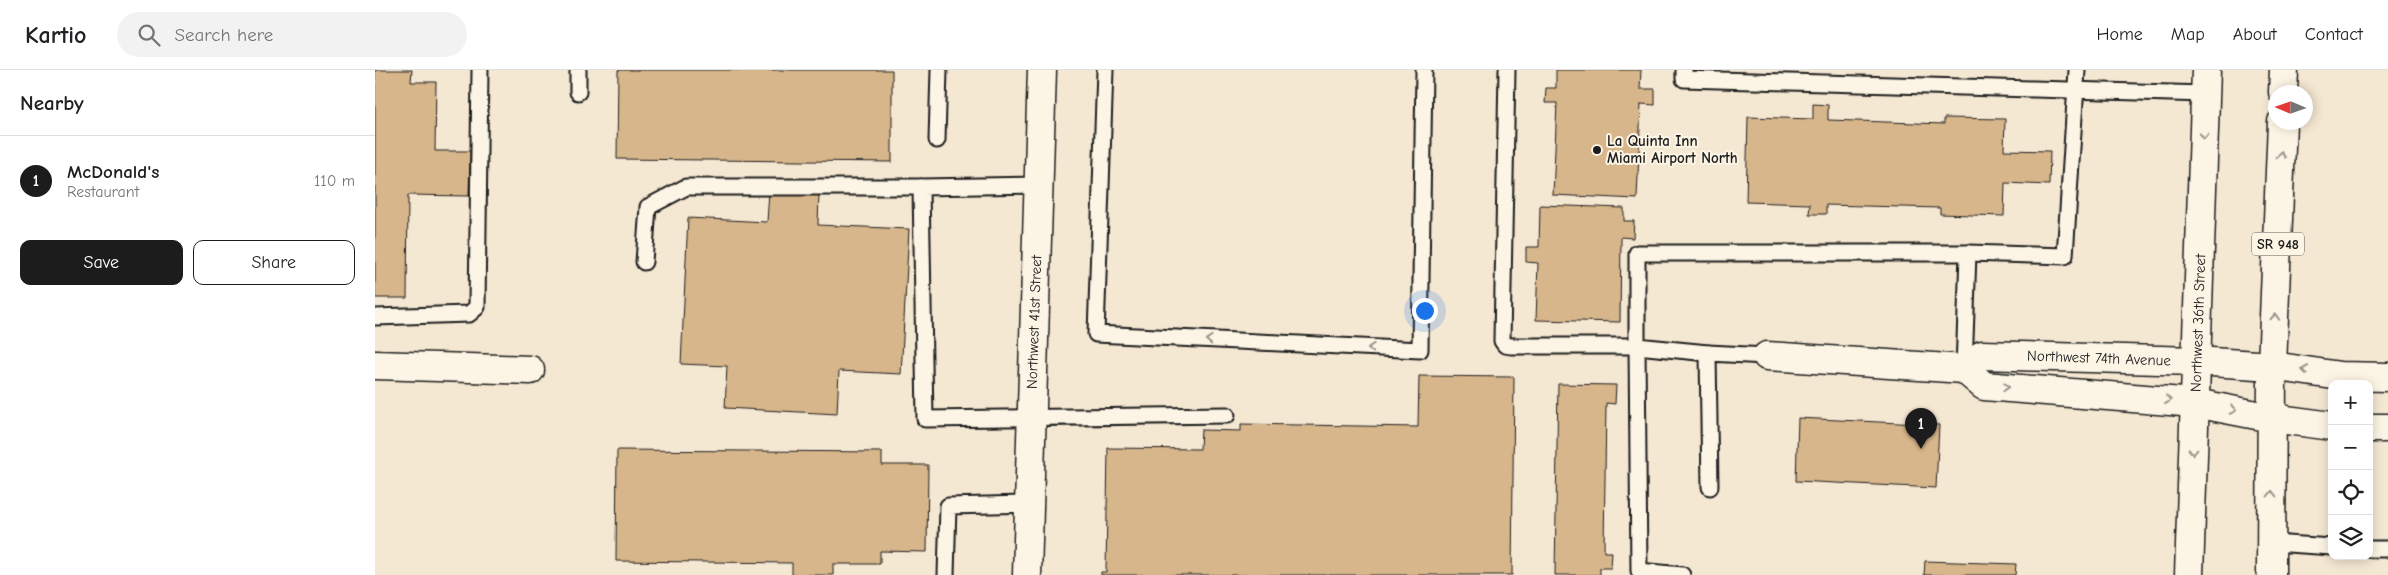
<!DOCTYPE html>
<meta charset="utf-8">
<style>
:root{--surface:#fff;--page:#f2f2f2;--text:#202124;--muted:#757577;--line:#e0e0e0;--accent:#1c1c1c}
body{margin:0;font-family:"Comic Neue",sans-serif;background:var(--page);color:var(--text)}
.controls{position:absolute;right:15px;bottom:15px;display:grid;overflow:hidden;border-radius:10px;box-shadow:0 2px 12px #0003}
.controls button{width:45px;height:45px;display:grid;place-items:center;padding:0;border:0;border-bottom:1px solid var(--line);background:var(--surface);color:var(--text);font:25px sans-serif}
.compass{position:absolute;left:1893px;top:15px;width:45px;height:45px;border-radius:50%;background:var(--surface);box-shadow:0 2px 12px #0003;rotate:272deg}
.you{position:absolute;left:1049px;top:240px;width:18px;height:18px;margin:-12px;border:4px solid #fff;border-radius:50%;background:#1a73e8;box-shadow:0 0 0 8px #1a73e833}
.badge{display:grid;place-items:center;width:32px;height:32px;border-radius:50%;background:var(--accent);color:#fff;font-size:16px;font-weight:700}
.pin{position:absolute;translate:-50% -41px;filter:drop-shadow(0 1px 2px #0008)}
.pin::after{content:'';position:absolute;top:26px;width:18px;height:15px;background:inherit;clip-path:polygon(0 0,100% 0,50% 100%)}
.list{margin:0;padding:0;list-style:none}
h2{display:flex;justify-content:space-between;align-items:center;height:65px;margin:0;padding:0 20px;font-size:21px}
h2 small{font-size:16px;font-weight:400;color:var(--muted)}
.list li{display:grid;grid-template-columns:32px 1fr auto;gap:15px;align-items:center;box-sizing:border-box;height:90px;padding:0 20px;border-top:1px solid var(--line)}
.list b{display:block;font-size:19px;white-space:nowrap}
.list p{margin:0;font-size:16px;white-space:nowrap;color:var(--muted)}
.list em{font-size:16px;font-style:normal;color:var(--muted)}
.actions{display:flex;gap:10px;padding:15px 20px}
.actions a{flex:1;padding:11px 0;border:1px solid var(--accent);border-radius:10px;text-align:center;font-size:18px;color:var(--accent)}
.actions .main{background:var(--accent);color:#fff}
.icon{flex:none;width:28px;height:28px;fill:none;stroke:currentColor;stroke-width:2;stroke-linecap:round;stroke-linejoin:round}
.map{position:relative;flex:none;width:2013px;height:505px;overflow:hidden}
header{display:flex;align-items:center;gap:30px;box-sizing:border-box;height:70px;padding:0 25px;background:var(--surface);border-bottom:1px solid var(--line)}
header strong{font-size:24px}
nav{display:flex;gap:28px;margin-inline-start:auto;font-size:18px}
.search{width:350px;height:45px;background:var(--page);display:flex;align-items:center;gap:12px;box-sizing:border-box;padding:0 18px;border-radius:28px;color:var(--muted);font-size:19px}
main{display:flex}
aside{flex:1;background:var(--surface)}
.map>svg:first-child{display:block}
.building{fill:#d8b68b;stroke:#1c1c1c}
.lines{fill:none;stroke-linecap:round;stroke-linejoin:round}
.lane-casing{stroke:#1c1c1c;stroke-width:19}
.street-casing{stroke:#1c1c1c;stroke-width:31}
.primary-casing{stroke:#1c1c1c;stroke-width:31}
.lane{stroke:#fcf5e5;stroke-width:15}
.street{stroke:#fcf5e5;stroke-width:28}
.primary{stroke:#fcf5e5;stroke-width:28}
.oneway{stroke:#97938b}
.poi-dot{fill:#1c1c1c;stroke:#fcf5e5;stroke-width:2}
.labels{text-anchor:middle;stroke-width:4;stroke-linejoin:round;paint-order:stroke}
.shield{fill:#fcf5e5;stroke:#5f5d58;stroke-width:1}
.shield-label{font-size:14px;font-weight:bold;fill:#1c1c1c}
.poi-label{font-size:15px;font-weight:bold;fill:#1c1c1c;stroke:#fcf5e5;text-anchor:start}
.street-label{font-size:15px;fill:#1c1c1c;stroke:#fcf5e5}
</style>
<header>
<strong>Kartio</strong>
<div class="search"><svg class="icon" aria-label="search" viewBox="0 0 24 24"><circle cx="10" cy="10" r="6"/><path d="M15 15l6 6"/></svg>Search here</div>
<nav><a>Home</a><a>Map</a><a>About</a><a>Contact</a></nav>
</header>
<main>
<aside>
<h2>Nearby<small></small></h2>
<ul class="list">
<li><span class="badge">1</span><div><b>McDonald's</b><p>Restaurant</p></div><em>110 m</em></li>
</ul>
<div class="actions"><a class="main">Save</a><a>Share</a></div>
</aside>
<div class="map">
<svg width="2013" height="505" viewBox="0 0 2013 505">
<rect width="100%" height="100%" fill="#f5e8d3"/>
<filter id="ink" filterUnits="userSpaceOnUse"><feTurbulence type="fractalNoise" baseFrequency=".02" numOctaves="2"/><feDisplacementMap in="SourceGraphic" scale="10" xChannelSelector="R" yChannelSelector="G"/><feConvolveMatrix kernelMatrix="1 2 1 2 8 2 1 2 1" color-interpolation-filters="sRGB"/></filter>
<g filter="url(#ink)">
<g class="building">
<polygon points="0,0 37,0 36,12 61,12 60,81 95,81 94,126 33,125 32,228 0,228"/>
<polygon points="243,0 517,0 517,92 242,89"/>
<polygon points="1181,0 1266,0 1265,19 1280,19 1280,35 1266,34 1262,129 1178,125 1182,33 1170,33 1171,18 1181,18"/>
<polygon points="1438,34 1453,35 1453,50 1569,54 1569,48 1630,49 1629,80 1675,81 1674,115 1630,113 1629,146 1565,144 1565,138 1451,135 1451,144 1434,144 1435,134 1371,132 1373,47 1438,49"/>
<polygon points="394,121 444,124 443,155 534,159 526,304 464,301 462,344 350,338 352,296 306,294 313,148 392,152"/>
<polygon points="1165,135 1249,138 1249,151 1259,151 1258,168 1246,167 1245,252 1161,250 1163,193 1151,192 1151,177 1164,177"/>
<polygon points="1044,306 1139,307 1137,505 726,505 726,502 731,502 733,378 825,379 826,360 866,361 866,354 1043,357"/>
<polygon points="1183,314 1241,315 1240,334 1231,333 1229,482 1237,482 1236,498 1225,498 1225,505 1180,505"/>
<polygon points="1423,348 1564,355 1561,418 1421,411"/>
<polygon points="242,380 507,382 507,395 553,395 552,482 505,481 505,494 458,494 458,505 417,505 417,493 241,491"/>
<polygon points="1550,491 1641,494 1640,505 1549,505"/>
</g>
<g class="lines">
<g class="lane-casing">
<g id="lane">
<polyline points="203,0 203,22"/>
<polyline points="730,0 721,264 1045,280 1049,0"/>
<polyline points="1132,0 1127,271 1130,275 1136,276 1262,276 1264,501 1307,505"/>
<polyline points="1309,0 1309,9 1831,24"/>
<polyline points="562,70 564,0"/>
<polyline points="664,115 546,117 550,349 852,345"/>
<polyline points="1593,183 1690,186 1702,0"/>
<polyline points="269,192 273,137 311,117 546,117"/>
<polyline points="0,247 94,244 102,237 105,0"/>
<polyline points="1333,283 1262,276 1262,183 1593,183 1589,299"/>
<polyline points="1335,417 1333,283 1392,286"/>
<polyline points="1897,473 1957,477"/>
<polyline points="1994,479 2013,479"/>
<polyline points="571,505 573,436 654,434"/>
</g>
</g>
<g class="street-casing">
<g id="street">
<polyline points="1392,286 1589,299 1609,316 1820,333 1897,348 1957,356"/>
<polyline points="0,295 155,300"/>
<polyline points="1589,299 1607,285 1821,291 1897,296 1965,306 2013,307"/>
<polyline points="1994,358 2013,358"/>
<polyline points="652,505 667,0"/>
</g>
</g>
<g class="primary-casing">
<g id="primary">
<polyline points="1908,22 1909,0"/>
<polyline points="1814,505 1831,0"/>
<polyline points="1896,505 1897,296 1907,52"/>
</g>
</g>
<use href="#lane" class="lane"/>
<use href="#street" class="street"/>
<use href="#primary" class="primary"/>
</g>
<defs><path id="oneway-chevron" d="M-2-3.5L2.5 0L-2 3.5" fill="none" stroke-width="1.6" stroke-linecap="round" stroke-linejoin="round" transform="scale(1.25)"/></defs>
<g class="oneway">
<use href="#oneway-chevron" transform="translate(1829 66) rotate(92)"/>
<use href="#oneway-chevron" transform="translate(1906 85) rotate(-88)"/>
<use href="#oneway-chevron" transform="translate(1900 247) rotate(-87)"/>
<use href="#oneway-chevron" transform="translate(834 270) rotate(-177)"/>
<use href="#oneway-chevron" transform="translate(996 278) rotate(-177)"/>
<use href="#oneway-chevron" transform="translate(1930 300) rotate(-172)"/>
<use href="#oneway-chevron" transform="translate(1631 317) rotate(4)"/>
<use href="#oneway-chevron" transform="translate(1793 330) rotate(6)"/>
<use href="#oneway-chevron" transform="translate(1858 340) rotate(11)"/>
<use href="#oneway-chevron" transform="translate(1818 382) rotate(92)"/>
<use href="#oneway-chevron" transform="translate(1897 424) rotate(-90)"/>
</g>
</g>
<circle class="poi-dot" cx="1222" cy="80" r="5"/>
<g class="labels">
<rect class="shield" x="1877" y="162.5" width="52" height="23" rx="4"/>
<g class="shield-label">
<text x="1903" y="179">SR 948</text>
</g>
<g class="poi-label">
<text x="1232" y="76">La Quinta Inn<tspan x="1232" dy="17">Miami Airport North</tspan></text>
</g>
<g class="street-label">
<text transform="translate(659 252) rotate(-88)" y="5">Northwest 41st Street</text>
<text transform="translate(1823 253) rotate(-88)" y="5">Northwest 36th Street</text>
<text transform="translate(1724 288) rotate(2)" y="5">Northwest 74th Avenue</text>
</g>
</g>
</svg>
<div class="controls">
<button>+</button>
<button>−</button>
<button><svg class="icon" aria-label="locate" viewBox="0 0 24 24"><circle cx="12" cy="12" r="6"/><path d="M12 2v4M12 18v4M2 12h4M18 12h4"/></svg></button>
<button><svg class="icon" aria-label="layers" viewBox="0 0 24 24"><path d="M12 4l9 5-9 5-9-5zM3 14l9 5 9-5"/></svg></button>
</div>
<svg class="compass" viewBox="-18 -18 36 36"><path d="M0-13l5 13h-10z" fill="#e53935"/><path d="M0 13l5-13h-10z" fill="#757577"/></svg>
<div class="you"></div>
<div class="pin badge" style="left:1546px;top:379px">1</div>
</div>
</main>
